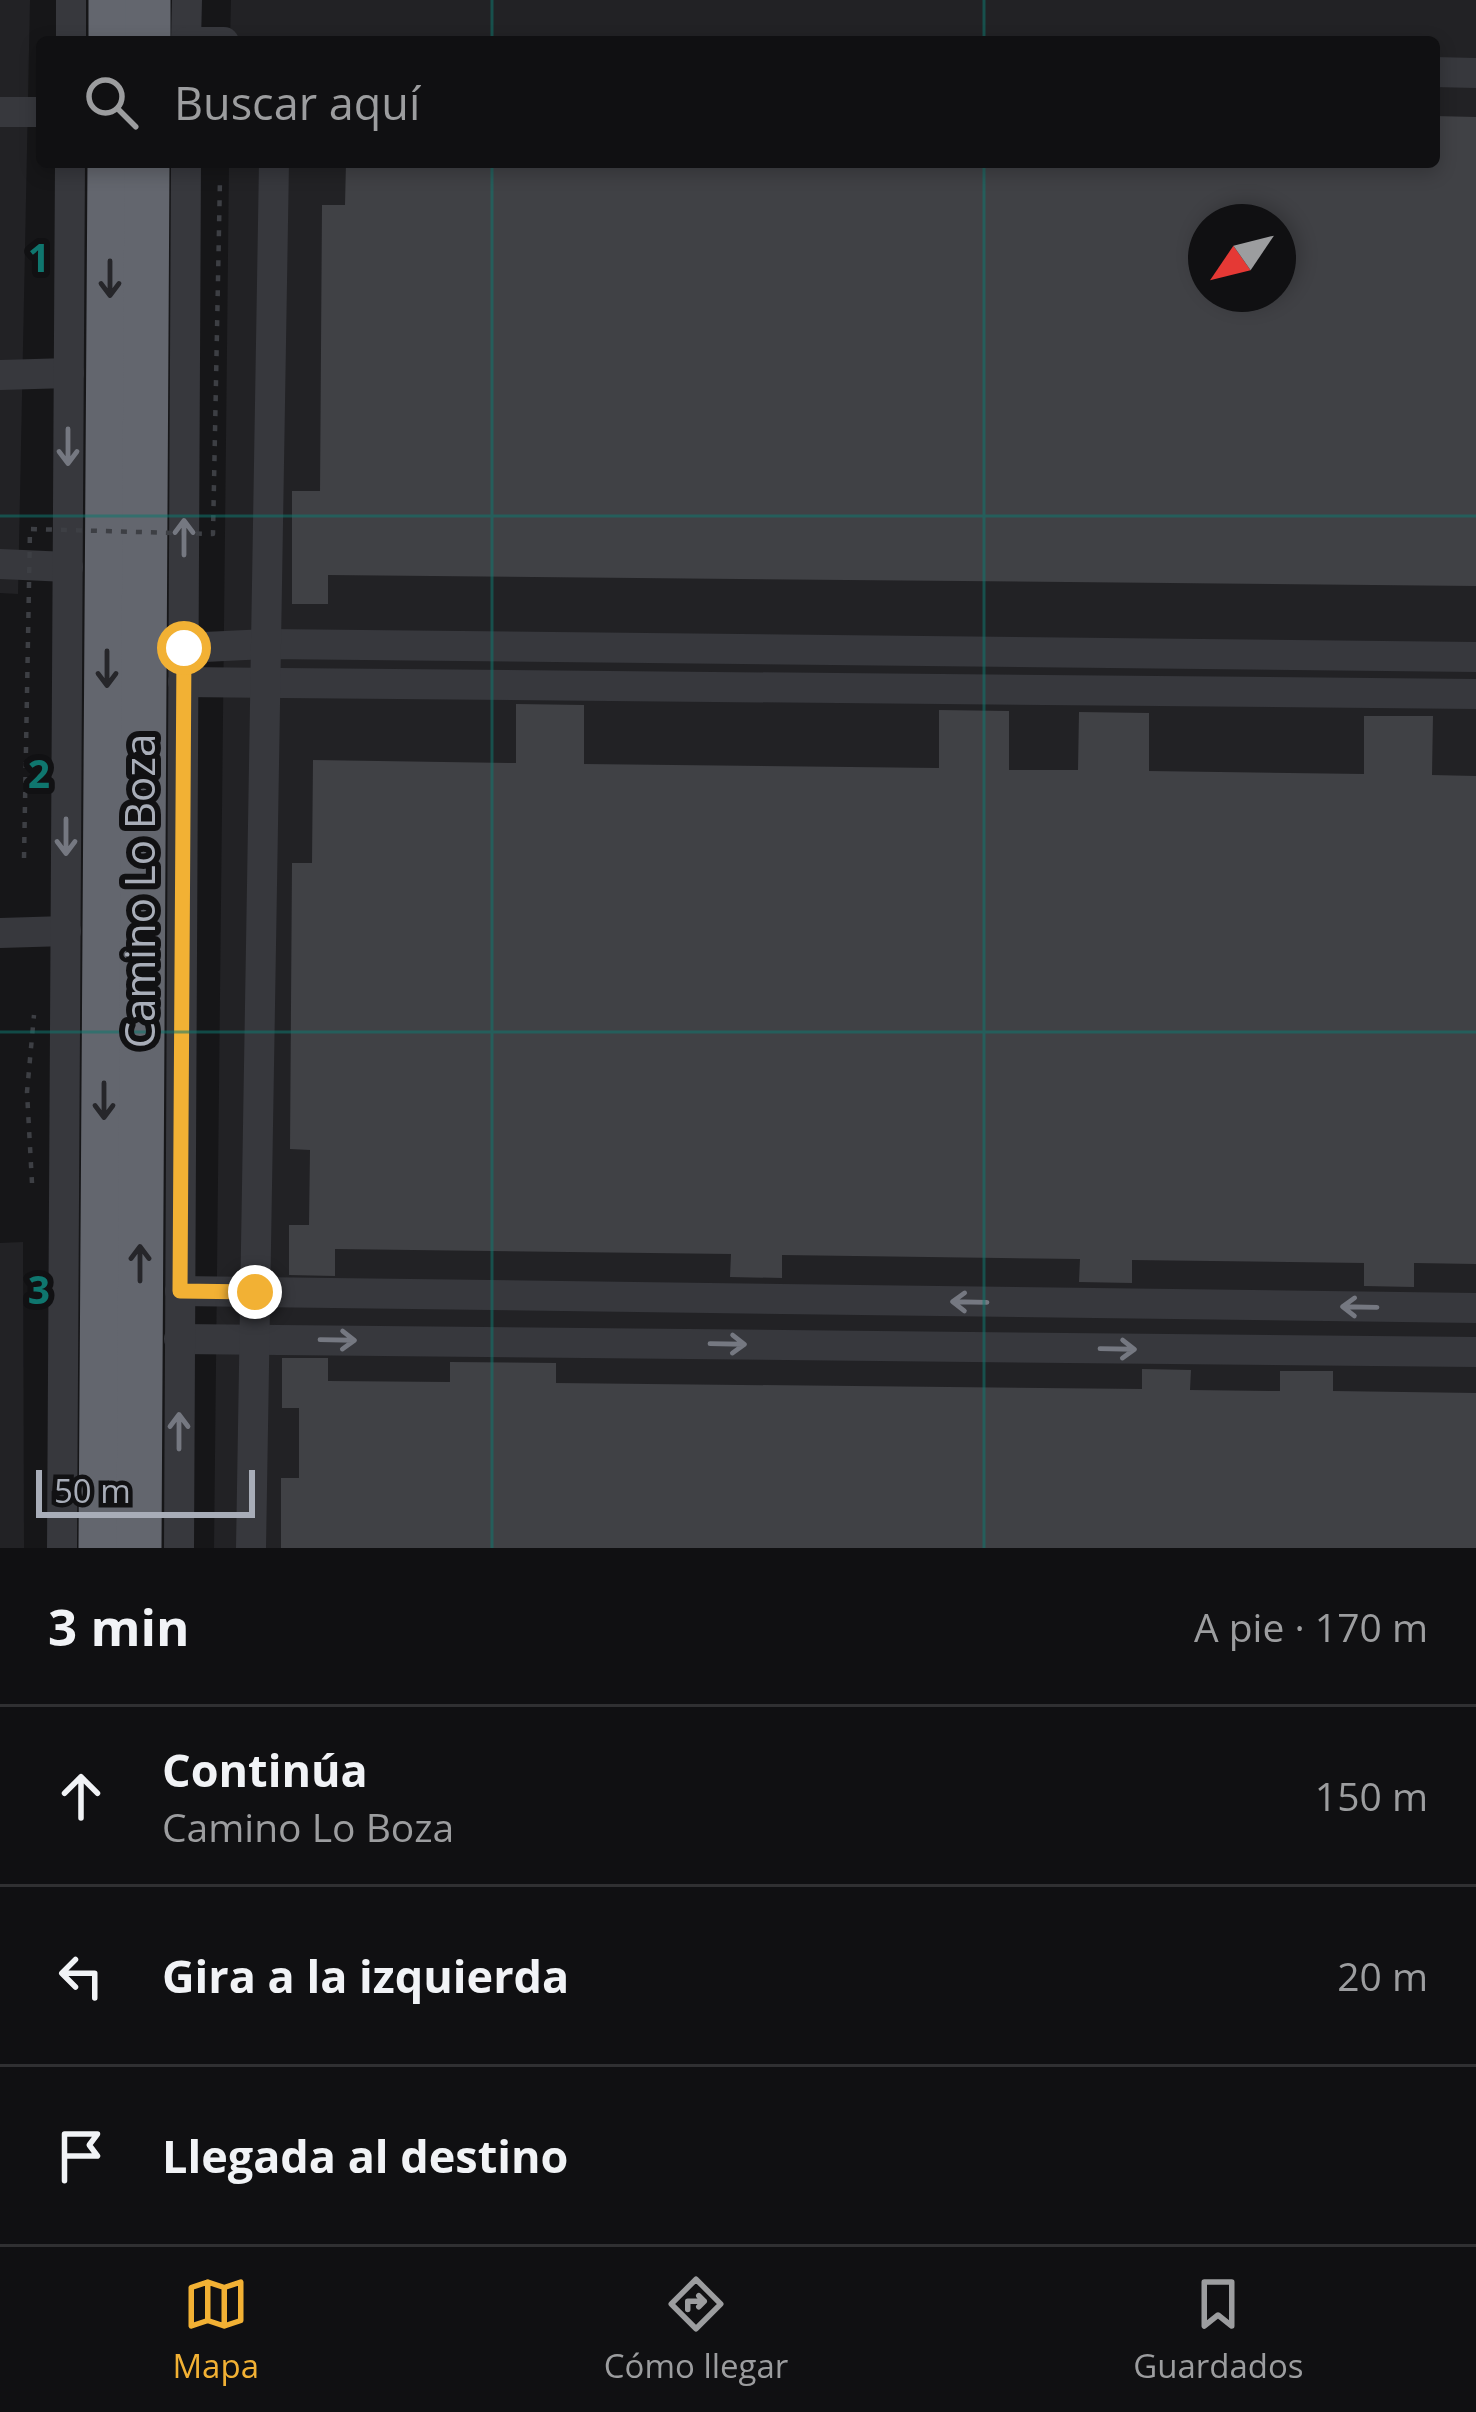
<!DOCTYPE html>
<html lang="es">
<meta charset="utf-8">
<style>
:root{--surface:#101012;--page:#1e1e20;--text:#f1f3f6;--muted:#9c9d9f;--line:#303032;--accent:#f2b134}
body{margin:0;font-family:"Open Sans",sans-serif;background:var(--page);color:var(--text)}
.compass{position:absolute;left:1188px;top:204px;width:108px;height:108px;border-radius:50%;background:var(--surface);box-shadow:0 6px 18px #0003;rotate:235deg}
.scale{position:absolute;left:36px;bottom:30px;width:219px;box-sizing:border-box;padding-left:12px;border:6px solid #a8adb8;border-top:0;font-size:33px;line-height:42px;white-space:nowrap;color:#a8adb8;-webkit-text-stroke:9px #111113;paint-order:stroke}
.stop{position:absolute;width:36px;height:36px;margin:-27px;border:9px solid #f2b134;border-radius:50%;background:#fff}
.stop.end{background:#f2b134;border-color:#fff;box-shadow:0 3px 12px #0008}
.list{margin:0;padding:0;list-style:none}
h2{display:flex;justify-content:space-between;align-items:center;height:156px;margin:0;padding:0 48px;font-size:51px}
h2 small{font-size:39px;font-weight:400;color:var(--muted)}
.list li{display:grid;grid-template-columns:78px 1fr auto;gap:36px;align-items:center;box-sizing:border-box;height:180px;padding:0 48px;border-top:3px solid var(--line)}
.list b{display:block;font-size:45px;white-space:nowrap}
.list p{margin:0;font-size:39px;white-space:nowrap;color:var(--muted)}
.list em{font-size:39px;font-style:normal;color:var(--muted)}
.icon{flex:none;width:66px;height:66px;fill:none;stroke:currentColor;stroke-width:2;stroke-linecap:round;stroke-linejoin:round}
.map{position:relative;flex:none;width:1476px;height:1548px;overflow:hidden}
.search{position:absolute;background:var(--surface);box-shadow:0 6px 18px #0003;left:36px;right:36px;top:36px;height:132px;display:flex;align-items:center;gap:30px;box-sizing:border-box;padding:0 42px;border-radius:12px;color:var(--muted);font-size:45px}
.sheet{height:696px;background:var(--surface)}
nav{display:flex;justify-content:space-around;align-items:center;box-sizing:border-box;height:168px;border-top:3px solid var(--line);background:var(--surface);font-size:33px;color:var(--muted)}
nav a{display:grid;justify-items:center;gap:6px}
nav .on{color:var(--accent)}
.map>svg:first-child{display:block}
.built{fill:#222225;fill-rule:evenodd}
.building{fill:#404145;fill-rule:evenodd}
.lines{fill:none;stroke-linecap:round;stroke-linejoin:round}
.path{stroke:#3d3f44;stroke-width:4.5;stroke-dasharray:6 9;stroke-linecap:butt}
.minor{stroke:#37383d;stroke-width:30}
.highway{stroke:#63666e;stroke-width:45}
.path-bridge{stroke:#3d3f44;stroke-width:4.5;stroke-dasharray:6 9;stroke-linecap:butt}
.oneway{stroke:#26262a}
.oneway2{stroke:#757881}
.route{stroke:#f2b134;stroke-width:15}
.grid{fill:none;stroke:#0f766e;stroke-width:3;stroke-opacity:0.55}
.labels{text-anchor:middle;stroke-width:12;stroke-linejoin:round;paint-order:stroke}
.street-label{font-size:42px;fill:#a8adb8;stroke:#111113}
.grid-label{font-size:39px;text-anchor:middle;font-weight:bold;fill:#0f766e;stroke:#111113;stroke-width:12;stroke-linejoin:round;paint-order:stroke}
</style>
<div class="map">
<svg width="1476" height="1548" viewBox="0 0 1476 1548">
<rect width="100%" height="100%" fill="#161618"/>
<g class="built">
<polygon points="0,0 30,0 18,594 0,593"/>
<path d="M231 0H1476V1548H214L229 162H1434V42H230ZM1206 222H1278V294H1206Z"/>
<polygon points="23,1242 24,1548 0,1548 0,1243"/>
</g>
<g class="building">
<path d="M1434 116 1476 117V586L328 575V604H292V491H320L322 205H345L346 162H1434ZM1206 222H1278V294H1206Z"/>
<polygon points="516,704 584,705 584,764 939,768 939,710 1009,711 1009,770 1078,770 1079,712 1149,713 1149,771 1364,774 1364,716 1433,716 1432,775 1476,776 1476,1264 1414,1263 1414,1287 1364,1286 1364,1263 1132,1260 1132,1283 1079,1282 1080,1259 782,1255 782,1278 730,1277 731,1254 335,1249 335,1276 289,1275 289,1225 309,1225 310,1150 290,1149 292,863 312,863 313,760 516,763"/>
<polygon points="282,1358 328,1358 328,1381 450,1382 450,1362 556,1363 556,1383 1142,1389 1142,1369 1191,1370 1190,1390 1280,1391 1280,1371 1333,1371 1333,1391 1476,1393 1476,1548 281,1548 281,1478 299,1478 299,1408 282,1408"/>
</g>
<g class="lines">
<polyline class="path" points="32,1183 27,1092 34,1015"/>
<g class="minor">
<polyline points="71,42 71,0"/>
<polyline points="186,42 187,0"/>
<polyline points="186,42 224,42"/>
<polyline points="1434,72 1476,73"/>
<polyline points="0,112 42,112"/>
<polyline points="0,375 69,373"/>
<polyline points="0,564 68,567"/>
<polyline points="184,648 266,644 1476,657"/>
<polyline points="183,682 1476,694"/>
<polyline points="0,933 66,931"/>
<polyline points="180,1291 1476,1308"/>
<polyline points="179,1339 1476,1352"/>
<polyline points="62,1548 70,162"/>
<polyline points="179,1548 186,162"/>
<polyline points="251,1548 274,162"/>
</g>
<g class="highway">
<polyline points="111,42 111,0"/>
<polyline points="148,42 148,0"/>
<polyline points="101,1548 110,162"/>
<polyline points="139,1548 147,162"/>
</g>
<polyline class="path-bridge" points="24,858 30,529 213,534 220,178"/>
</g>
<defs><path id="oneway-shaft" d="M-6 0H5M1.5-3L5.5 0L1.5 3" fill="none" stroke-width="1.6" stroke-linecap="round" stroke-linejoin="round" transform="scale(3)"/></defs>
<g class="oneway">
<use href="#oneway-shaft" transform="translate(110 279) rotate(90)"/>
<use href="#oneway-shaft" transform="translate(107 669) rotate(90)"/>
<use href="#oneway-shaft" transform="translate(104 1101) rotate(90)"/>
<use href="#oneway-shaft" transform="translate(140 1263) rotate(-90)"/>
</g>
<g class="oneway2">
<use href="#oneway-shaft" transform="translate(68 447) rotate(90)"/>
<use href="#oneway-shaft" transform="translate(184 537) rotate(-90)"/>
<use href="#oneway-shaft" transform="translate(66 837) rotate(90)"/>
<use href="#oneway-shaft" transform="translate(969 1302) rotate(-179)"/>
<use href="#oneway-shaft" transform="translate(1359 1307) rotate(-179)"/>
<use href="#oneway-shaft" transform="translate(338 1340) rotate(1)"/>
<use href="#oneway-shaft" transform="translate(728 1344) rotate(1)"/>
<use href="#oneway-shaft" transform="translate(1118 1349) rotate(1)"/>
<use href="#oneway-shaft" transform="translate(179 1431) rotate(-90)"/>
</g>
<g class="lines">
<polyline class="route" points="184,648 180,1291 255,1292"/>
</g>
<path class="grid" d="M492 0V42M984 0V42M492 162V1548M984 162V1548M0 516H1476M0 1032H1476"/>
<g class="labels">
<g class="street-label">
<text transform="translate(140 891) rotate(-90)" y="15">Camino Lo Boza</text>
</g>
</g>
<g class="grid-label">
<text x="39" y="272">1</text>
<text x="39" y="788">2</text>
<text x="39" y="1304">3</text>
</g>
</svg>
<svg class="compass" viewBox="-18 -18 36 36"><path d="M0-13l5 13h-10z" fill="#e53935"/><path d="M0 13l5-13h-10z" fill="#9c9d9f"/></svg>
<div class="scale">50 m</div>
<div class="stop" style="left:184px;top:648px"></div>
<div class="stop end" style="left:255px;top:1292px"></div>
<div class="search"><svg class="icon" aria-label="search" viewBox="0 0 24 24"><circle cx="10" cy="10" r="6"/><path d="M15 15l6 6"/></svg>Buscar aquí</div>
</div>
<section class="sheet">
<h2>3 min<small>A pie · 170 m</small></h2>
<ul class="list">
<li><svg class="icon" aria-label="ahead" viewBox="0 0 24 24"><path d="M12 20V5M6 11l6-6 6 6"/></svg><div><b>Continúa</b><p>Camino Lo Boza</p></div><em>150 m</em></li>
<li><svg class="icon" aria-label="left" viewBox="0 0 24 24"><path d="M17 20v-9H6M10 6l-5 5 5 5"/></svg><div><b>Gira a la izquierda</b></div><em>20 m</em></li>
<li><svg class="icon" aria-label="arrive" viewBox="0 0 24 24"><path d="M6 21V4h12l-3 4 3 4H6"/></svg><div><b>Llegada al destino</b></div></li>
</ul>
</section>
<nav>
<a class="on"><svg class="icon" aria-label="map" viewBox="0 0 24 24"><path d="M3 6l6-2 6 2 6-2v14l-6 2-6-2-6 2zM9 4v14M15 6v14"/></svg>Mapa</a>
<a><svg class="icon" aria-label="directions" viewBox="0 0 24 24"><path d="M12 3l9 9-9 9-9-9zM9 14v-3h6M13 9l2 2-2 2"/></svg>Cómo llegar</a>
<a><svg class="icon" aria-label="saved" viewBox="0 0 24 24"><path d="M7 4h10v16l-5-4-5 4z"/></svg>Guardados</a>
</nav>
